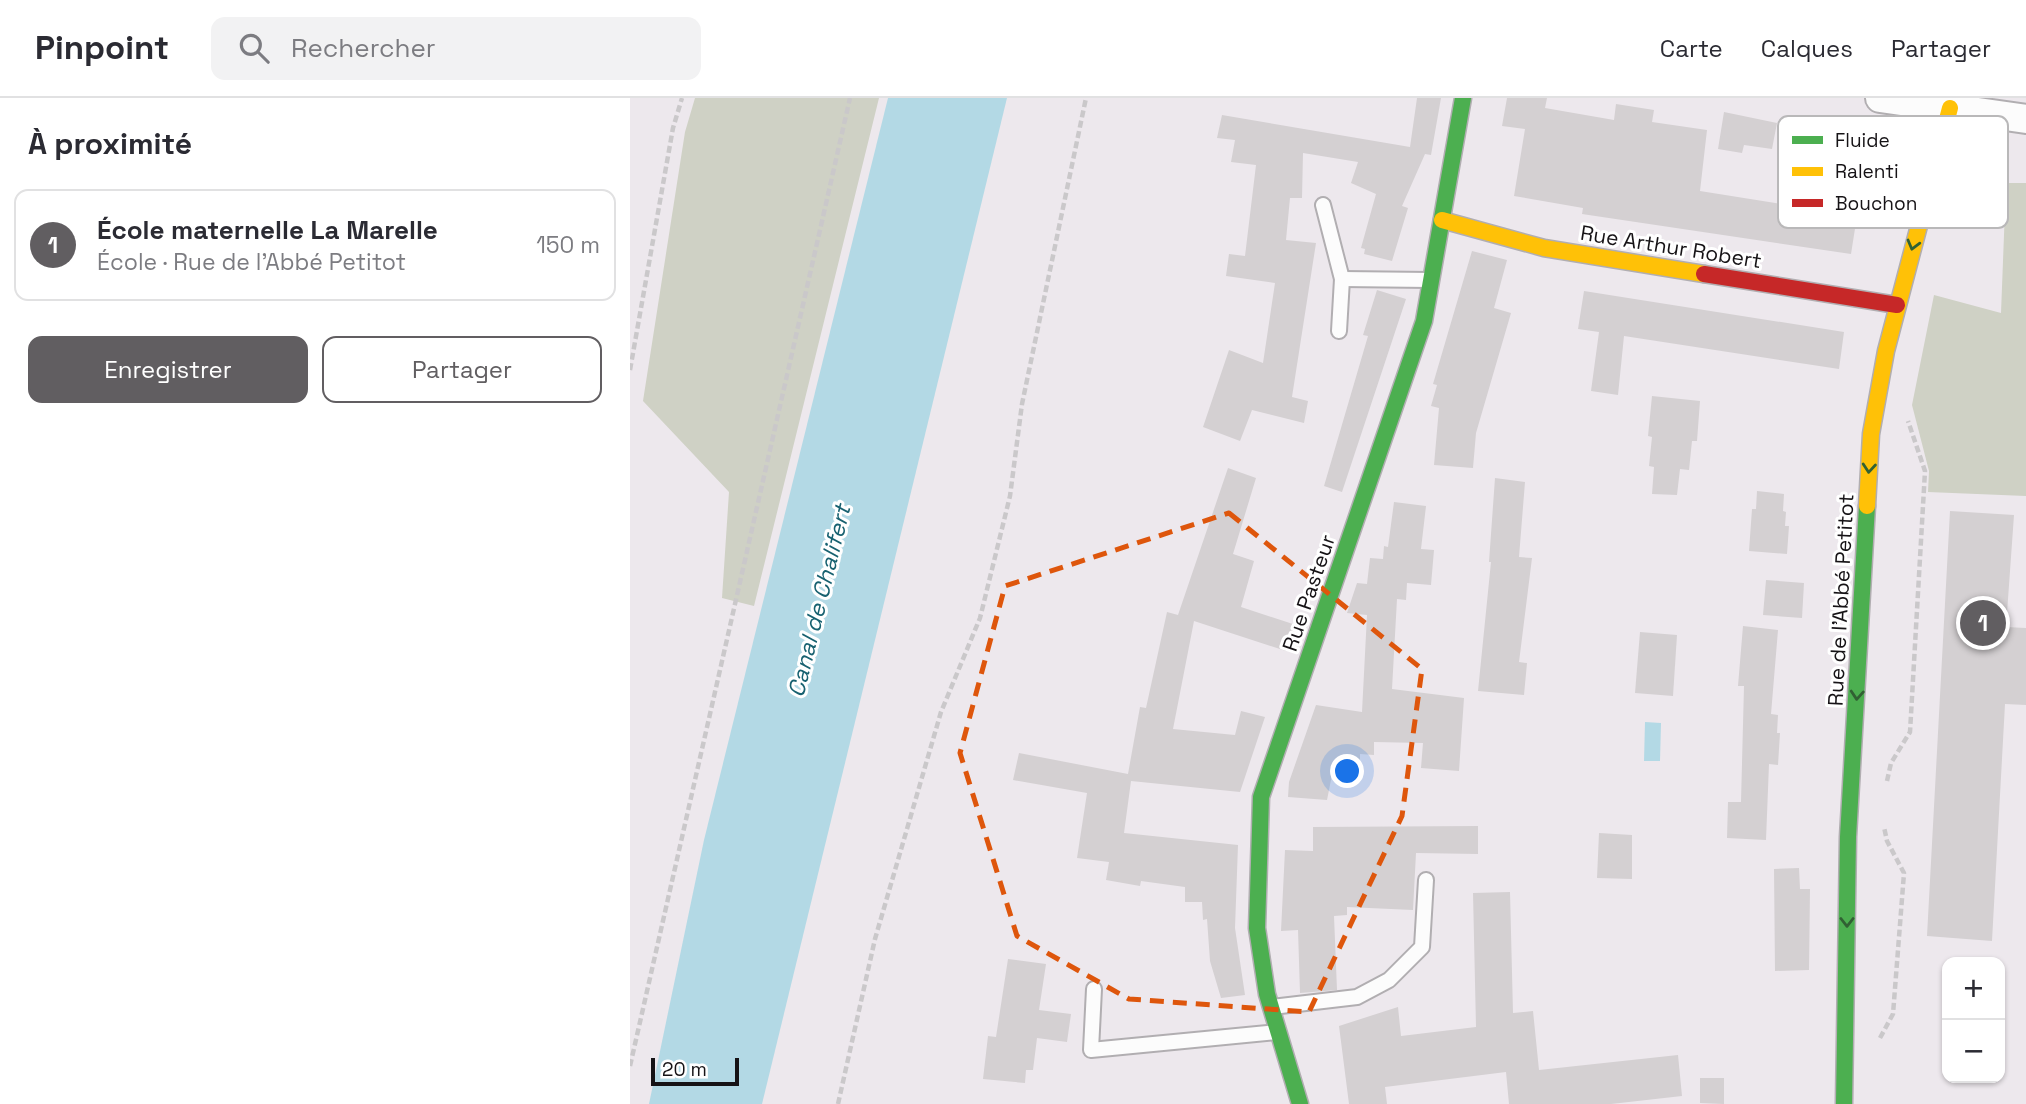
<!DOCTYPE html>
<html lang="fr">
<meta charset="utf-8">
<style>
:root{--surface:#fff;--page:#f2f2f3;--text:#2b2b33;--muted:#7c7c81;--line:#e1e1e2;--accent:#615e61}
body{margin:0;font-family:"Space Grotesk",sans-serif;background:var(--page);color:var(--text)}
.controls{position:absolute;right:21px;bottom:21px;display:grid;overflow:hidden;border-radius:14px;box-shadow:0 2px 5px #0004}
.controls button{width:63px;height:63px;display:grid;place-items:center;padding:0;border:0;border-bottom:2px solid var(--line);background:var(--surface);color:var(--text);font:35px sans-serif}
.scale{position:absolute;left:21px;bottom:18px;width:88px;box-sizing:border-box;padding-left:7px;border:4px solid #161316;border-top:0;font-size:19px;line-height:24px;white-space:nowrap;color:#161316;-webkit-text-stroke:5px #fff;paint-order:stroke}
.you{position:absolute;left:718px;top:674px;width:24px;height:24px;margin:-18px;border:5px solid #fff;border-radius:50%;background:#1a73e8;box-shadow:0 0 0 10px #1a73e833}
.badge{display:grid;place-items:center;width:46px;height:46px;border-radius:50%;background:var(--accent);color:#fff;font-size:23px;font-weight:700}
.pin{position:absolute;translate:-50% -50%;border:4px solid #fff;box-shadow:0 2px 7px #0006}
.list{margin:0;padding:0;list-style:none}
h2{display:flex;justify-content:space-between;align-items:center;height:91px;margin:0;padding:0 28px;font-size:30px}
h2 small{font-size:23px;font-weight:400;color:var(--muted)}
.list li{display:grid;grid-template-columns:46px 1fr auto;gap:21px;align-items:center;box-sizing:border-box;height:112px;margin:0 14px 14px;padding:0 14px;border:2px solid var(--line);border-radius:14px}
.list b{display:block;font-size:26px;white-space:nowrap}
.list p{margin:0;font-size:23px;white-space:nowrap;color:var(--muted)}
.list em{font-size:23px;font-style:normal;color:var(--muted)}
.actions{display:flex;gap:14px;padding:21px 28px}
.actions a{flex:1;padding:16px 0;border:2px solid var(--accent);border-radius:14px;text-align:center;font-size:24px;color:var(--accent)}
.actions .main{background:var(--accent);color:#fff}
.icon{flex:none;width:38px;height:38px;fill:none;stroke:currentColor;stroke-width:2;stroke-linecap:round;stroke-linejoin:round}
.map{position:relative;flex:none;width:1396px;height:1006px;overflow:hidden}
header{display:flex;align-items:center;gap:42px;box-sizing:border-box;height:98px;padding:0 35px;background:var(--surface);border-bottom:2px solid var(--line)}
header strong{font-size:33px}
nav{display:flex;gap:38px;margin-inline-start:auto;font-size:24px}
.search{width:490px;height:63px;background:var(--page);display:flex;align-items:center;gap:18px;box-sizing:border-box;padding:0 24px;border-radius:14px;color:var(--muted);font-size:26px}
main{display:flex}
aside{flex:1;background:var(--surface)}
.map>svg:first-child{display:block}
.green{fill:#cfd1c5}
.water{fill:#b3d9e5}
.building{fill:#d4d0d2}
.lines{fill:none;stroke-linecap:round;stroke-linejoin:round}
.lane-casing{stroke:#b1aeb1;stroke-width:18}
.street-casing{stroke:#b1aeb1;stroke-width:32}
.fast-casing{stroke:#b1aeb1;stroke-width:19}
.slow-casing{stroke:#b1aeb1;stroke-width:19}
.jam-casing{stroke:#b1aeb1;stroke-width:19}
.path{stroke:#cac8ca;stroke-width:4.5;stroke-dasharray:7 3.5;stroke-linecap:butt}
.lane{stroke:#fcfcfc;stroke-width:14}
.street{stroke:#fcfcfc;stroke-width:28}
.fast{stroke:#4caf50;stroke-width:16}
.slow{stroke:#ffc107;stroke-width:16}
.jam{stroke:#c62828;stroke-width:16}
.oneway{stroke:#316133}
.marked{fill:none;stroke:#de560c;stroke-width:5;stroke-dasharray:14 9;stroke-linejoin:round}
.labels{text-anchor:middle;stroke-width:6;stroke-linejoin:round;paint-order:stroke}
.street-label{font-size:21px;fill:#161316;stroke:#fff}
.water-label{font-size:23px;font-style:italic;fill:#176170;stroke:#fff}
.key{fill:#fff;stroke:#b9b8b9;stroke-width:2}
.key-label{font-size:19px;fill:#161316}
</style>
<header>
<strong>Pinpoint</strong>
<div class="search"><svg class="icon" aria-label="search" viewBox="0 0 24 24"><circle cx="10" cy="10" r="6"/><path d="M15 15l6 6"/></svg>Rechercher</div>
<nav><a>Carte</a><a>Calques</a><a>Partager</a></nav>
</header>
<main>
<aside>
<h2>À proximité<small></small></h2>
<ul class="list">
<li><span class="badge">1</span><div><b>École maternelle La Marelle</b><p>École · Rue de l'Abbé Petitot</p></div><em>150 m</em></li>
</ul>
<div class="actions"><a class="main">Enregistrer</a><a>Partager</a></div>
</aside>
<div class="map">
<svg width="1396" height="1006" viewBox="0 0 1396 1006">
<rect width="100%" height="100%" fill="#ede8ed"/>
<g class="green">
<polygon points="65,0 249,0 124,508 92,500 99,394 13,303 55,34"/>
<polygon points="1376,85 1396,85 1396,398 1298,394 1299,373 1282,307 1304,197 1371,215"/>
</g>
<g class="water">
<polygon points="258,0 377,0 132,1006 19,1006 74,742"/>
<polygon points="1015,624 1031,625 1030,663 1014,663"/>
</g>
<g class="building">
<polygon points="787,0 811,0 801,57 795,56 772,108 778,110 762,163 734,156 735,151 731,150 746,96 721,85 728,64 673,55 672,100 660,100 656,142 686,145 662,299 678,303 674,325 622,312 610,343 573,329 599,252 633,265 645,185 596,178 599,156 615,158 626,67 601,64 605,42 587,40 592,17 780,49"/>
<polygon points="877,0 917,0 915,10 984,22 986,6 1024,12 1022,24 1077,32 1070,93 1227,118 1221,156 952,116 953,110 884,98 895,31 872,28"/>
<polygon points="1094,14 1147,25 1142,51 1114,47 1112,55 1088,51"/>
<polygon points="842,153 877,162 864,210 881,215 846,335 843,370 804,367 809,310 801,308 807,287 803,286"/>
<polygon points="747,192 776,201 712,394 694,388 738,238 733,237"/>
<polygon points="954,193 1214,234 1209,271 994,238 988,297 961,293 969,234 948,231"/>
<polygon points="1022,298 1070,303 1067,343 1062,343 1059,372 1050,371 1047,397 1022,396 1024,369 1019,368 1022,339 1018,338"/>
<polygon points="598,370 626,380 603,456 624,463 611,509 666,527 656,553 564,523 543,631 605,637 611,613 635,619 610,694 501,683 494,735 608,747 605,830 615,897 591,900 580,863 577,821 573,822 572,804 555,804 555,789 511,783 510,788 476,782 479,764 447,760 457,695 383,682 389,655 498,676 510,609 516,610 537,514 548,517"/>
<polygon points="865,380 895,384 889,459 902,460 889,564 897,565 894,597 848,593 861,464 859,464"/>
<polygon points="1127,393 1154,396 1153,413 1156,414 1155,428 1159,428 1157,456 1119,453 1122,411 1126,411"/>
<polygon points="764,404 796,408 791,451 804,452 801,487 777,485 776,502 767,501 762,591 834,600 829,673 791,670 793,645 744,644 744,657 730,656 730,672 704,667 697,702 658,699 659,684 686,607 732,614 737,517 717,515 727,485 737,486 740,460 753,461 754,448 758,449"/>
<polygon points="1320,413 1384,417 1376,529 1396,530 1396,607 1375,606 1362,843 1297,838"/>
<polygon points="1136,482 1174,485 1172,520 1133,517"/>
<polygon points="1113,528 1148,532 1141,616 1148,617 1147,635 1150,635 1148,667 1139,666 1136,742 1097,740 1098,704 1111,704 1114,588 1108,588"/>
<polygon points="1010,534 1047,537 1043,598 1005,595"/>
<polygon points="848,728 848,756 786,755 783,812 717,809 717,817 704,818 707,892 670,895 668,832 651,833 655,752 683,753 683,729"/>
<polygon points="969,735 1002,737 1002,781 967,780"/>
<polygon points="1169,770 1170,791 1180,791 1179,872 1145,873 1144,771"/>
<polygon points="880,794 883,915 903,913 909,972 1048,957 1052,998 981,1006 879,1006 876,974 755,989 757,1006 719,1006 709,928 768,909 771,938 846,929 843,795"/>
<polygon points="378,861 416,866 409,912 441,916 437,944 407,940 403,972 396,972 395,985 353,981 358,938 366,939"/>
<polygon points="1070,980 1094,980 1094,1006 1070,1005"/>
</g>
<g class="lines">
<g class="lane-casing">
<g id="lane">
<polyline points="693,107 712,181 709,233"/>
<polyline points="712,181 800,182"/>
<polyline points="464,891 461,952 647,934"/>
<polyline points="642,909 727,899 759,882 792,849 796,782"/>
</g>
</g>
<g class="street-casing">
<polyline id="street" points="1250,0 1396,21"/>
</g>
<g class="fast-casing">
<g id="fast">
<polyline points="670,1006 637,896 627,830 631,699 794,223 833,0"/>
<polyline points="1214,1006 1218,739 1237,408"/>
</g>
</g>
<g class="slow-casing">
<g id="slow">
<polyline points="812,122 914,150 1074,176"/>
<polyline points="1237,408 1241,336 1256,253 1320,10"/>
</g>
</g>
<g class="jam-casing">
<polyline id="jam" points="1074,176 1267,207"/>
</g>
<g class="path">
<polyline points="0,272 43,30 52,0"/>
<polyline points="1257,683 1261,665 1280,634 1295,373 1278,323"/>
<polyline points="1250,940 1263,916 1274,775 1257,743 1254,729"/>
<polyline points="0,968 220,0"/>
<polyline points="208,1006 245,841 311,614 350,520 380,398 392,306 456,0"/>
</g>
<use href="#lane" class="lane"/>
<use href="#street" class="street"/>
<use href="#fast" class="fast"/>
<use href="#slow" class="slow"/>
<use href="#jam" class="jam"/>
</g>
<defs><path id="oneway-chevron" d="M-2-3.5L2.5 0L-2 3.5" fill="none" stroke-width="1.6" stroke-linecap="round" stroke-linejoin="round" transform="scale(1.75)"/></defs>
<g class="oneway">
<use href="#oneway-chevron" transform="translate(1283 147) rotate(105)"/>
<use href="#oneway-chevron" transform="translate(1239 370) rotate(95)"/>
<use href="#oneway-chevron" transform="translate(1227 597) rotate(94)"/>
<use href="#oneway-chevron" transform="translate(1217 824) rotate(90)"/>
</g>
<path class="marked" d="M599 415 792 571 772 718 679 914 499 901 387 838 330 655 375 488Z"/>
<g class="labels">
<g class="street-label">
<text transform="translate(1041 149) rotate(9)" y="7">Rue Arthur Robert</text>
<text transform="translate(679 495) rotate(-71)" y="7">Rue Pasteur</text>
<text transform="translate(1211 502) rotate(-87)" y="7">Rue de l'Abbé Petitot</text>
</g>
<g class="water-label">
<text transform="translate(189 503) rotate(-76)" y="8">Canal de Chalifert</text>
</g>
</g>
<rect x="1148" y="18" width="230" height="112" rx="10" class="key"/>
<rect x="1162" y="38" width="31" height="8" fill="#4caf50"/>
<rect x="1162" y="69" width="31" height="9" fill="#ffc107"/>
<rect x="1162" y="101" width="31" height="8" fill="#c62828"/>
<g class="key-label">
<text x="1205" y="49">Fluide</text>
<text x="1205" y="80">Ralenti</text>
<text x="1205" y="112">Bouchon</text>
</g>
</svg>
<div class="controls">
<button>+</button>
<button>−</button>
</div>
<div class="scale">20 m</div>
<div class="you"></div>
<div class="pin badge" style="left:1353px;top:525px">1</div>
</div>
</main>
